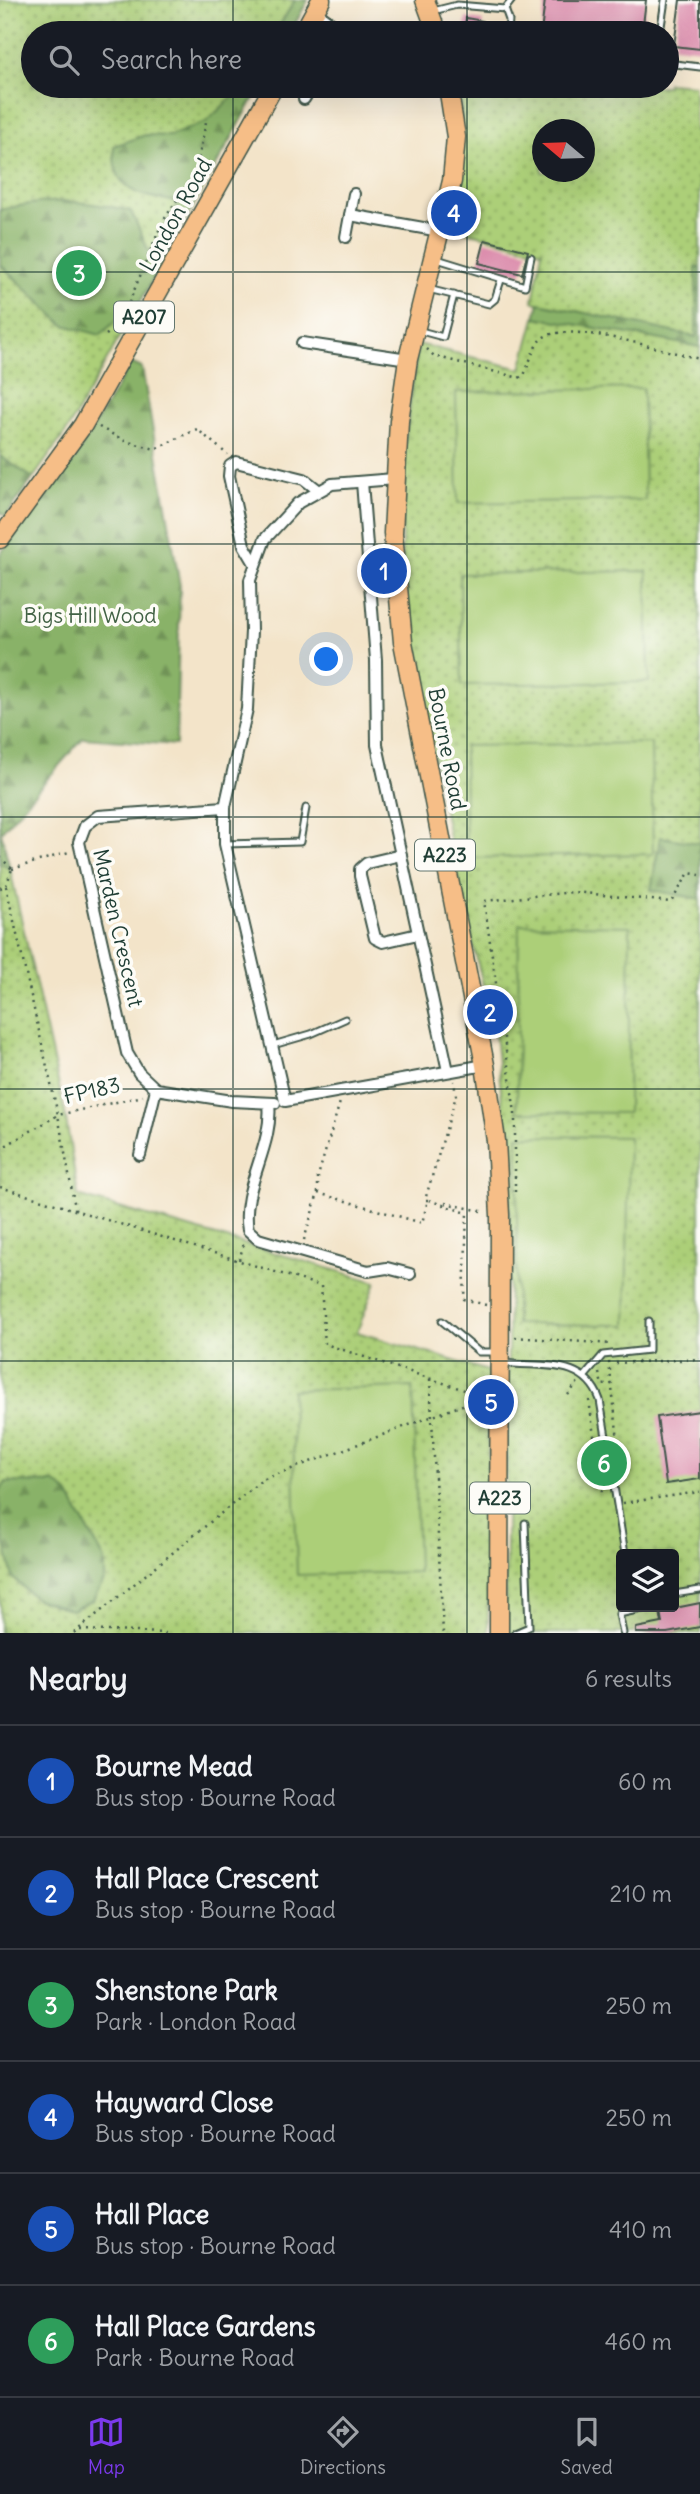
<!DOCTYPE html>
<meta charset="utf-8">
<style>
:root{--surface:#171b24;--page:#242831;--text:#f1f3f6;--muted:#9ea1a6;--line:#363941;--accent:#7c3aed}
body{margin:0;font-family:Delius,sans-serif;background:var(--page);color:var(--text)}
.controls{position:absolute;right:21px;bottom:21px;display:grid;overflow:hidden;border-radius:7px;box-shadow:0 7px 28px #0002}
.controls button{width:63px;height:63px;display:grid;place-items:center;padding:0;border:0;border-bottom:2px solid var(--line);background:var(--surface);color:var(--text);font:35px sans-serif}
.compass{position:absolute;left:532px;top:119px;width:63px;height:63px;border-radius:50%;background:var(--surface);box-shadow:0 7px 28px #0002;rotate:289deg}
.you{position:absolute;left:327px;top:660px;width:24px;height:24px;margin:-18px;border:5px solid #fff;border-radius:50%;background:#1a73e8;box-shadow:0 0 0 10px #1a73e833}
.badge{display:grid;place-items:center;width:46px;height:46px;border-radius:50%;background:var(--accent);color:#fff;font-size:23px;font-weight:700}
.pin{position:absolute;translate:-50% -50%;border:4px solid #fff;box-shadow:0 2px 7px #0006}
.list{margin:0;padding:0;list-style:none}
h2{display:flex;justify-content:space-between;align-items:center;height:91px;margin:0;padding:0 28px;font-size:30px}
h2 small{font-size:23px;font-weight:400;color:var(--muted)}
.list li{display:grid;grid-template-columns:46px 1fr auto;gap:21px;align-items:center;box-sizing:border-box;height:112px;padding:0 28px;border-top:2px solid var(--line)}
.list b{display:block;font-size:26px;white-space:nowrap}
.list p{margin:0;font-size:23px;white-space:nowrap;color:var(--muted)}
.list em{font-size:23px;font-style:normal;color:var(--muted)}
.icon{flex:none;width:38px;height:38px;fill:none;stroke:currentColor;stroke-width:2;stroke-linecap:round;stroke-linejoin:round}
.map{position:relative;flex:none;width:700px;height:1633px;overflow:hidden}
.search{position:absolute;background:var(--surface);box-shadow:0 7px 28px #0002;left:21px;right:21px;top:21px;height:77px;display:flex;align-items:center;gap:18px;box-sizing:border-box;padding:0 24px;border-radius:38px;color:var(--muted);font-size:26px}
.sheet{height:763px;background:var(--surface)}
nav{display:flex;justify-content:space-around;align-items:center;box-sizing:border-box;height:98px;border-top:2px solid var(--line);background:var(--surface);font-size:19px;color:var(--muted)}
nav a{display:grid;justify-items:center;gap:4px}
nav .on{color:var(--accent)}
.map>svg:first-child{display:block}
.green{fill:url(#green-dots);stroke:#668656;stroke-width:2;fill-rule:evenodd}
.forest{fill:url(#forest-firs);stroke:#54784e;stroke-width:2}
.pitch{fill:#accf78;stroke:#668656;stroke-width:2}
.building{fill:#dc8ead}
.lines{fill:none;stroke-linecap:round;stroke-linejoin:round}
.lane-casing{stroke:#3f564a;stroke-width:9}
.street-casing{stroke:#3f564a;stroke-width:14}
.primary-casing{stroke:#3f564a;stroke-width:21}
.path{stroke:#3f564a;stroke-width:2.5;stroke-dasharray:2 5;stroke-linecap:butt}
.lane{stroke:#fff;stroke-width:5}
.street{stroke:#fff;stroke-width:10}
.primary{stroke:#f6be87;stroke-width:18}
.grid{fill:none;stroke:#1f3d34;stroke-width:2;stroke-opacity:0.55}
.labels{text-anchor:middle;stroke-width:7;stroke-linejoin:round;paint-order:stroke}
.shield{fill:#fdfcf7;stroke:#62766e;stroke-width:2}
.shield-label{font-size:19px;font-weight:bold;fill:#1f3d34}
.street-label{font-size:21px;fill:#1f3d34;stroke:#fdfcf7}
.park-label{font-size:21px;fill:#426245;stroke:#fdfcf7}
</style>
<div class="map">
<svg width="700" height="1633" viewBox="0 0 700 1633">
<defs>
<pattern id="green-dots" width="8" height="8" patternUnits="userSpaceOnUse" patternTransform="scale(1.75)"><rect width="8" height="8" fill="#accf78"/><path d="M2 2h.1M6 6h.1" fill="none" stroke="#8ba963" stroke-width="1.8" stroke-linecap="round"/></pattern>
<pattern id="forest-firs" width="22" height="20" patternUnits="userSpaceOnUse" patternTransform="scale(1.75)"><rect width="22" height="20" fill="#89b268"/><path d="M5 1l3.5 6h-7zM16 11l3.5 6h-7z" fill="#6f9256"/></pattern>
</defs>
<rect width="100%" height="100%" fill="#fdfcf7"/>
<filter id="ink" filterUnits="userSpaceOnUse"><feTurbulence type="fractalNoise" baseFrequency=".0143" numOctaves="2"/><feDisplacementMap in="SourceGraphic" scale="14" xChannelSelector="R" yChannelSelector="G"/><feConvolveMatrix kernelMatrix="1 2 1 2 8 2 1 2 1" color-interpolation-filters="sRGB"/></filter>
<filter id="wash" filterUnits="userSpaceOnUse"><feTurbulence type="fractalNoise" baseFrequency=".00686" numOctaves="4" result="noise"/><feDisplacementMap in="SourceGraphic" scale="28" xChannelSelector="R" yChannelSelector="G"/><feGaussianBlur stdDeviation="1.57" result="paint"/><feColorMatrix in="noise" values="0 0 0 0 0 0 0 0 0 0 0 0 0 0 0 0 0 1.4 0 .05"/><feComposite in="paint" operator="in"/></filter>
<g filter="url(#wash)">
<rect width="100%" height="100%" fill="#f3e4c9"/>
<g class="green">
<polygon points="0,0 308,0 290,33 33,33 33,86 261,86 68,429 6,516 0,512"/>
<path d="M667 83 695 85 696 131H700V269L697 267 700 339V1633H505L510 1175 495 1034 455 869 408 620 402 552V488L405 442 418 344 521 369 539 304 533 301 542 251 451 228C461 180 466 135 458 86H667ZM542 130H584V172H542ZM621 1554H674V1607H621Z"/>
<polygon points="0,861 10,869 65,1113 78,1196 376,1282 357,1332 488,1371 488,1633 0,1633"/>
</g>
<g class="forest">
<polygon points="295,0 308,0 290,33 275,33"/>
<path d="M244 86H260L133 315 122 311 117 320 100 335 64 325 0 264V210C50 197 82 200 131 211L150 254 178 202C140 196 111 193 114 146L145 135 170 136 206 122Z"/>
<polygon points="696,267 700,269 700,347 535,317 539,303 696,337"/>
<polygon points="131,363 142,368 180,586 176,745 83,738 1,832 10,869 0,862 0,554 73,462"/>
<polygon points="0,456 33,478 6,516 0,512"/>
<polygon points="660,837 700,843 700,899 651,890"/>
<polygon points="6,1482 55,1483 67,1492 105,1560 105,1579 93,1600 72,1610 36,1599 13,1578 0,1524 0,1491"/>
</g>
<g class="pitch">
<polygon points="643,388 645,500 458,503 456,392"/>
<polygon points="647,571 649,682 462,685 460,574"/>
<polygon points="651,743 653,854 466,858 464,746"/>
<polygon points="519,924 630,926 628,1113 517,1112"/>
<polygon points="518,1136 629,1137 626,1325 516,1324"/>
<polygon points="413,1387 418,1572 297,1575 292,1390"/>
</g>
<g id="blocks">
<g class="building">
<polygon points="545,0 646,0 642,33 541,33"/>
<polygon points="680,0 700,0 700,49 674,46"/>
<polygon points="466,18 483,21 481,33 464,33"/>
<polygon points="485,240 528,251 522,274 479,263"/>
<polygon points="700,1411 700,1479 666,1484 657,1417"/>
<polygon points="700,1603 700,1627 667,1633 636,1633 636,1628 662,1623 660,1611"/>
</g>
</g>
</g>
<g filter="url(#ink)">
<use href="#blocks" fill-opacity="0" stroke="#3f564a" stroke-width="2"/>
<g class="lines">
<g class="lane-casing">
<g id="lane">
<polyline points="505,9 509,20 508,33"/>
<polyline points="433,11 457,5 505,9 512,0"/>
<polyline points="660,33 665,0"/>
<polyline points="667,63 700,67"/>
<polyline points="437,259 525,286 531,257"/>
<polyline points="428,289 489,304 495,299 501,280"/>
<polyline points="417,330 443,337 454,295"/>
<polyline points="225,844 300,842 306,808"/>
<polyline points="273,1045 311,1034 345,1019"/>
<polyline points="442,1321 479,1352 497,1352"/>
<path d="M503 1363C541 1368 584 1357 600 1400L625 1554"/>
<polyline points="585,1376 603,1355 649,1350 649,1321"/>
<polyline points="674,1594 700,1590"/>
<polyline points="515,1633 529,1627 525,1523"/>
<polyline points="623,1633 619,1614 651,1607"/>
</g>
</g>
<g class="street-casing">
<g id="street">
<polyline points="315,11 343,33"/>
<polyline points="304,99 312,86"/>
<polyline points="350,215 440,231"/>
<polyline points="346,237 354,194"/>
<polyline points="302,343 408,359"/>
<polyline points="394,479 332,484 298,503 265,539 250,580 251,631 247,709 225,807 225,844 285,1101 485,1065"/>
<polyline points="362,482 376,660 377,745 448,1071"/>
<polyline points="254,562 244,545 229,476 230,466 236,462 304,479 318,490"/>
<polyline points="401,855 367,863 360,869 360,876 375,938 383,942 418,934"/>
<polyline points="156,1089 139,1073 127,1053 79,842 85,826 98,816 225,807"/>
<path d="M269 1103C274 1147 240 1188 248 1230L258 1239 368 1271 387 1268 410 1274"/>
<polyline points="140,1155 156,1089 232,1101 275,1103"/>
</g>
</g>
<g class="primary-casing">
<g id="primary">
<polyline points="425,0 437,33"/>
<polyline points="303,33 321,0"/>
<polyline points="448,86 456,137 452,181 408,359 399,421 393,533 403,642 485,1065 496,1141 500,1215 499,1633"/>
<polyline points="0,539 83,425 274,86"/>
</g>
</g>
<g class="path">
<polyline points="121,322 162,223 196,170 206,122"/>
<polyline points="106,335 122,322"/>
<path d="M427 349 434 356 519 378 524 375C529 365 533 348 540 340 561 317 671 353 700 359"/>
<polyline points="99,427 125,441 155,449 197,429 228,455"/>
<polyline points="0,857 12,869"/>
<polyline points="12,869 69,852"/>
<polyline points="6,886 58,1115 76,1213"/>
<polyline points="0,888 6,886 12,869"/>
<polyline points="0,1149 58,1115 143,1096"/>
<polyline points="0,1187 321,1286 325,1344 486,1397"/>
<polyline points="515,1192 515,1113 484,901 574,892 671,902 689,873 700,875"/>
<polyline points="318,1193 318,1176 340,1102"/>
<polyline points="428,1200 425,1200 456,1096 454,1081"/>
<polyline points="445,1203 486,1212"/>
<polyline points="304,1240 318,1193 422,1223 428,1200 467,1213 464,1299 486,1305"/>
<polyline points="239,1260 245,1240"/>
<polyline points="515,1337 612,1344"/>
<polyline points="609,1362 623,1483"/>
<polyline points="616,1363 700,1359"/>
<polyline points="599,1373 602,1385 612,1384"/>
<polyline points="430,1379 443,1633"/>
<polyline points="568,1395 578,1382"/>
<polyline points="589,1400 602,1493"/>
<polyline points="623,1503 700,1492"/>
<polyline points="80,1630 167,1633"/>
<polyline points="74,1633 262,1480 484,1397"/>
</g>
<use href="#lane" class="lane"/>
<use href="#street" class="street"/>
<use href="#primary" class="primary"/>
</g>
</g>
<path class="grid" d="M233 0V33M467 0V33M233 86V1633M467 86V1633M0 272H700M0 544H700M0 817H700M0 1089H700M0 1361H700"/>
<g class="labels">
<g class="shield">
<rect x="114" y="301.5" width="60" height="31" rx="5"/>
<rect x="415" y="839.5" width="60" height="31" rx="5"/>
<rect x="470" y="1482.5" width="60" height="31" rx="5"/>
</g>
<g class="shield-label">
<text x="144" y="324">A207</text>
<text x="445" y="862">A223</text>
<text x="500" y="1505">A223</text>
</g>
<g class="street-label">
<text transform="translate(176 215) rotate(-61)" y="7">London Road</text>
<text transform="translate(447 749) rotate(79)" y="7">Bourne Road</text>
<text transform="translate(118 928) rotate(77)" y="7">Marden Crescent</text>
<text transform="translate(92 1091) rotate(-13)" y="7">FP183</text>
</g>
<g class="park-label">
<text x="90" y="623">Bigs Hill Wood</text>
</g>
</g>
</svg>
<div class="controls">
<button><svg class="icon" aria-label="layers" viewBox="0 0 24 24"><path d="M12 4l9 5-9 5-9-5zM3 14l9 5 9-5"/></svg></button>
</div>
<svg class="compass" viewBox="-18 -18 36 36"><path d="M0-13l5 13h-10z" fill="#e53935"/><path d="M0 13l5-13h-10z" fill="#9ea1a6"/></svg>
<div class="you"></div>
<div class="pin badge" style="left:384px;top:571px;background:#1a4fb4">1</div>
<div class="pin badge" style="left:490px;top:1012px;background:#1a4fb4">2</div>
<div class="pin badge" style="left:79px;top:273px;background:#2e9e5b">3</div>
<div class="pin badge" style="left:454px;top:213px;background:#1a4fb4">4</div>
<div class="pin badge" style="left:491px;top:1402px;background:#1a4fb4">5</div>
<div class="pin badge" style="left:604px;top:1463px;background:#2e9e5b">6</div>
<div class="search"><svg class="icon" aria-label="search" viewBox="0 0 24 24"><circle cx="10" cy="10" r="6"/><path d="M15 15l6 6"/></svg>Search here</div>
</div>
<section class="sheet">
<h2>Nearby<small>6 results</small></h2>
<ul class="list">
<li><span class="badge" style="background:#1a4fb4">1</span><div><b>Bourne Mead</b><p>Bus stop · Bourne Road</p></div><em>60 m</em></li>
<li><span class="badge" style="background:#1a4fb4">2</span><div><b>Hall Place Crescent</b><p>Bus stop · Bourne Road</p></div><em>210 m</em></li>
<li><span class="badge" style="background:#2e9e5b">3</span><div><b>Shenstone Park</b><p>Park · London Road</p></div><em>250 m</em></li>
<li><span class="badge" style="background:#1a4fb4">4</span><div><b>Hayward Close</b><p>Bus stop · Bourne Road</p></div><em>250 m</em></li>
<li><span class="badge" style="background:#1a4fb4">5</span><div><b>Hall Place</b><p>Bus stop · Bourne Road</p></div><em>410 m</em></li>
<li><span class="badge" style="background:#2e9e5b">6</span><div><b>Hall Place Gardens</b><p>Park · Bourne Road</p></div><em>460 m</em></li>
</ul>
</section>
<nav>
<a class="on"><svg class="icon" aria-label="map" viewBox="0 0 24 24"><path d="M3 6l6-2 6 2 6-2v14l-6 2-6-2-6 2zM9 4v14M15 6v14"/></svg>Map</a>
<a><svg class="icon" aria-label="directions" viewBox="0 0 24 24"><path d="M12 3l9 9-9 9-9-9zM9 14v-3h6M13 9l2 2-2 2"/></svg>Directions</a>
<a><svg class="icon" aria-label="saved" viewBox="0 0 24 24"><path d="M7 4h10v16l-5-4-5 4z"/></svg>Saved</a>
</nav>
